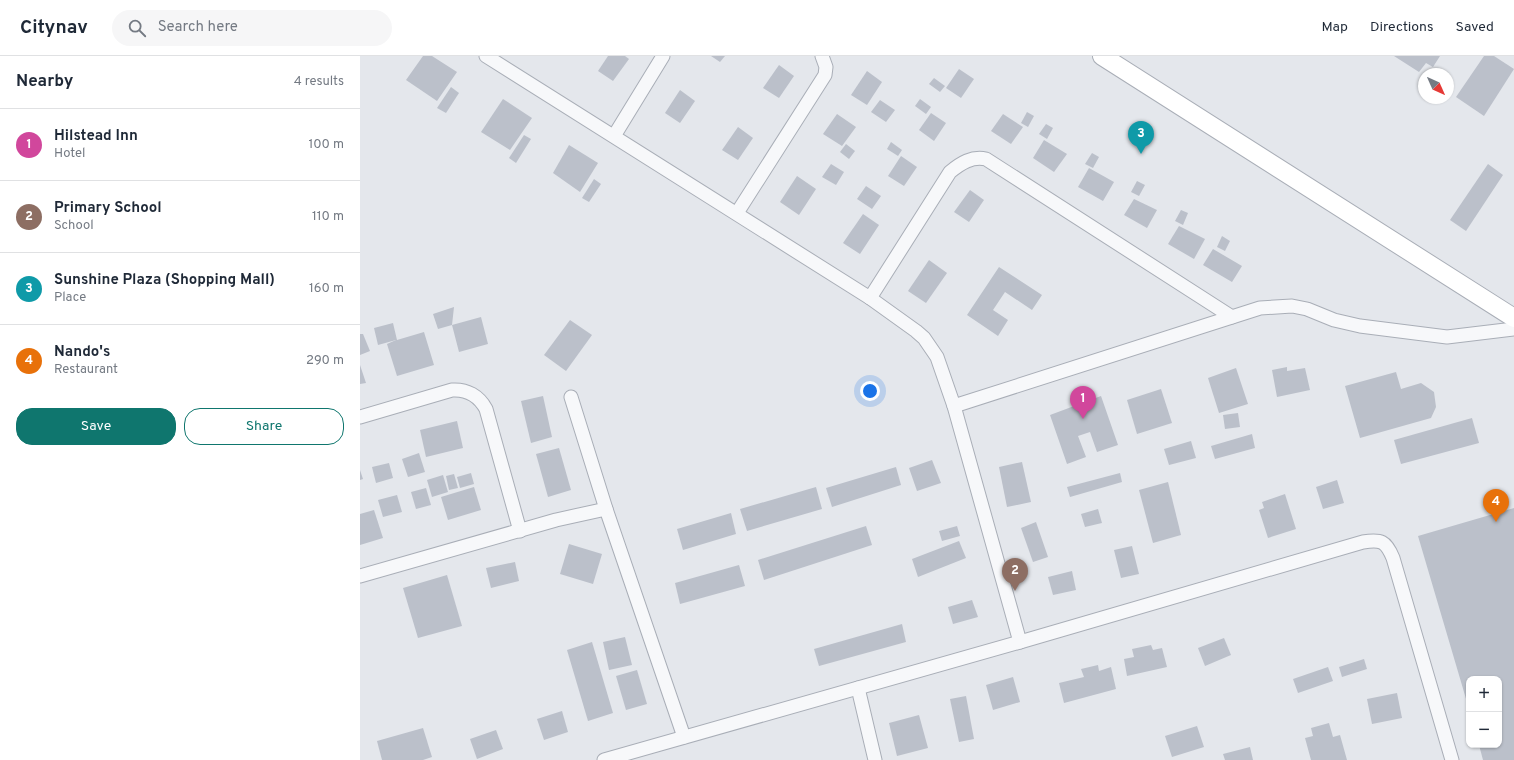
<!DOCTYPE html>
<meta charset="utf-8">
<style>
:root{--surface:#fff;--page:#f6f6f7;--text:#1f2937;--muted:#747a83;--line:#e0e1e3;--accent:#0f766e}
body{margin:0;font-family:Overpass,sans-serif;background:var(--page);color:var(--text)}
.controls{position:absolute;right:12px;bottom:12px;display:grid;overflow:hidden;border-radius:8px;box-shadow:0 1px 3px #0004}
.controls button{width:36px;height:36px;display:grid;place-items:center;padding:0;border:0;border-bottom:1px solid var(--line);background:var(--surface);color:var(--text);font:20px sans-serif}
.compass{position:absolute;left:1058px;top:12px;width:36px;height:36px;border-radius:50%;background:var(--surface);box-shadow:0 1px 3px #0004;rotate:135deg}
.you{position:absolute;left:510px;top:335px;width:14px;height:14px;margin:-10px;border:3px solid #fff;border-radius:50%;background:#1a73e8;box-shadow:0 0 0 6px #1a73e833}
.badge{display:grid;place-items:center;width:26px;height:26px;border-radius:50%;background:var(--accent);color:#fff;font-size:13px;font-weight:700}
.pin{position:absolute;translate:-50% -33px;filter:drop-shadow(0 1px 2px #0008)}
.pin::after{content:'';position:absolute;top:21px;width:14px;height:12px;background:inherit;clip-path:polygon(0 0,100% 0,50% 100%)}
.list{margin:0;padding:0;list-style:none}
h2{display:flex;justify-content:space-between;align-items:center;height:52px;margin:0;padding:0 16px;font-size:17px}
h2 small{font-size:13px;font-weight:400;color:var(--muted)}
.list li{display:grid;grid-template-columns:26px 1fr auto;gap:12px;align-items:center;box-sizing:border-box;height:72px;padding:0 16px;border-top:1px solid var(--line)}
.list b{display:block;font-size:15px;white-space:nowrap}
.list p{margin:0;font-size:13px;white-space:nowrap;color:var(--muted)}
.list em{font-size:13px;font-style:normal;color:var(--muted)}
.actions{display:flex;gap:8px;padding:12px 16px}
.actions a{flex:1;padding:9px 0;border:1px solid var(--accent);border-radius:16px;text-align:center;font-size:14px;color:var(--accent)}
.actions .main{background:var(--accent);color:#fff}
.icon{flex:none;width:22px;height:22px;fill:none;stroke:currentColor;stroke-width:2;stroke-linecap:round;stroke-linejoin:round}
.map{position:relative;flex:none;width:1154px;height:704px;overflow:hidden}
header{display:flex;align-items:center;gap:24px;box-sizing:border-box;height:56px;padding:0 20px;background:var(--surface);border-bottom:1px solid var(--line)}
header strong{font-size:19px}
nav{display:flex;gap:22px;margin-inline-start:auto;font-size:14px}
.search{width:280px;height:36px;background:var(--page);display:flex;align-items:center;gap:10px;box-sizing:border-box;padding:0 14px;border-radius:22px;color:var(--muted);font-size:15px}
main{display:flex}
aside{flex:1;background:var(--surface)}
.map>svg:first-child{display:block}
.building{fill:#bbc0ca}
.lines{fill:none;stroke-linecap:round;stroke-linejoin:round}
.street-casing{stroke:#a9aeb7;stroke-width:15}
.secondary-casing{stroke:#a9aeb7;stroke-width:20}
.street{stroke:#f7f8fa;stroke-width:13}
.secondary{stroke:#fff;stroke-width:18}
</style>
<header>
<strong>Citynav</strong>
<div class="search"><svg class="icon" aria-label="search" viewBox="0 0 24 24"><circle cx="10" cy="10" r="6"/><path d="M15 15l6 6"/></svg>Search here</div>
<nav><a>Map</a><a>Directions</a><a>Saved</a></nav>
</header>
<main>
<aside>
<h2>Nearby<small>4 results</small></h2>
<ul class="list">
<li><span class="badge" style="background:#d1479c">1</span><div><b>Hilstead Inn</b><p>Hotel</p></div><em>100 m</em></li>
<li><span class="badge" style="background:#8d6e63">2</span><div><b>Primary School</b><p>School</p></div><em>110 m</em></li>
<li><span class="badge" style="background:#0f9aa8">3</span><div><b>Sunshine Plaza (Shopping Mall)</b><p>Place</p></div><em>160 m</em></li>
<li><span class="badge" style="background:#e8710a">4</span><div><b>Nando's</b><p>Restaurant</p></div><em>290 m</em></li>
</ul>
<div class="actions"><a class="main">Save</a><a>Share</a></div>
</aside>
<div class="map">
<svg width="1154" height="704" viewBox="0 0 1154 704">
<rect width="100%" height="100%" fill="#e4e7ec"/>
<g class="building">
<polygon points="63,0 72,0 97,16 77,45 46,24"/>
<polygon points="248,0 265,0 269,3 253,25 238,15"/>
<polygon points="351,0 365,0 360,6"/>
<polygon points="1034,0 1080,0 1073,11 1066,7 1059,16"/>
<polygon points="1124,0 1134,0 1154,13 1124,60 1096,41"/>
<polygon points="419,9 434,20 419,42 403,32"/>
<polygon points="599,13 614,23 601,42 586,32"/>
<polygon points="507,15 522,26 507,49 491,39"/>
<polygon points="574,22 585,30 580,36 569,28"/>
<polygon points="91,31 99,37 86,57 77,52"/>
<polygon points="320,34 335,45 320,67 305,57"/>
<polygon points="143,43 172,62 150,94 121,76"/>
<polygon points="560,43 571,51 566,58 555,50"/>
<polygon points="520,44 535,54 526,66 511,56"/>
<polygon points="667,56 674,60 668,71 661,67"/>
<polygon points="571,57 586,67 574,85 559,74"/>
<polygon points="477,58 496,71 482,90 463,78"/>
<polygon points="643,58 663,71 651,88 631,75"/>
<polygon points="686,68 693,72 687,83 679,78"/>
<polygon points="378,71 393,82 378,104 362,94"/>
<polygon points="164,79 171,83 156,107 149,102"/>
<polygon points="684,84 707,98 694,116 673,102"/>
<polygon points="531,86 542,94 538,100 527,93"/>
<polygon points="486,88 495,95 489,103 480,96"/>
<polygon points="209,89 238,107 220,136 193,117"/>
<polygon points="732,97 739,101 733,112 725,108"/>
<polygon points="541,100 557,111 544,130 528,120"/>
<polygon points="471,108 484,116 476,129 462,121"/>
<polygon points="1128,108 1143,119 1106,175 1090,164"/>
<polygon points="729,112 754,126 743,145 718,131"/>
<polygon points="437,120 456,133 439,159 420,146"/>
<polygon points="234,123 241,128 229,146 222,142"/>
<polygon points="777,125 785,129 779,140 771,136"/>
<polygon points="506,130 521,140 512,153 497,143"/>
<polygon points="610,134 624,144 609,166 594,156"/>
<polygon points="774,143 797,154 787,172 764,159"/>
<polygon points="821,154 828,157 823,169 815,165"/>
<polygon points="503,158 519,169 500,198 483,187"/>
<polygon points="819,170 845,183 834,203 808,188"/>
<polygon points="862,180 870,185 865,195 857,191"/>
<polygon points="853,193 882,210 872,226 843,209"/>
<polygon points="569,204 587,217 566,247 548,235"/>
<polygon points="639,211 682,239 672,254 645,236 633,254 648,264 638,280 607,259"/>
<polygon points="94,251 92,269 121,261 128,288 99,296 92,269 78,273 73,258"/>
<polygon points="210,264 232,279 206,315 184,299"/>
<polygon points="33,267 37,284 64,276 74,309 37,320 27,288 36,284 18,289 14,272"/>
<polygon points="0,278 3,278 10,295 0,299"/>
<polygon points="0,309 6,327 0,328"/>
<polygon points="927,311 927,315 945,312 950,334 917,341 912,314"/>
<polygon points="876,312 888,348 859,357 848,322"/>
<polygon points="1036,316 1041,333 1061,327 1074,336 1076,351 1071,362 1000,382 985,330"/>
<polygon points="801,333 812,367 777,378 767,344"/>
<polygon points="183,340 192,381 171,387 161,345"/>
<polygon points="741,340 758,389 737,396 730,376 718,380 726,401 707,408 690,359"/>
<polygon points="878,357 880,371 865,373 863,359"/>
<polygon points="1112,362 1119,387 1041,408 1034,384"/>
<polygon points="97,365 103,392 66,401 60,374"/>
<polygon points="892,378 895,392 855,403 851,390"/>
<polygon points="831,385 836,402 809,409 804,393"/>
<polygon points="199,392 211,434 188,441 176,398"/>
<polygon points="59,397 65,416 48,421 42,403"/>
<polygon points="572,404 581,427 557,435 549,412"/>
<polygon points="662,406 671,446 647,451 639,411"/>
<polygon points="29,407 33,422 16,427 12,411"/>
<polygon points="536,411 541,429 472,451 466,432"/>
<polygon points="0,414 3,423 0,424"/>
<polygon points="111,417 114,428 100,432 97,421"/>
<polygon points="760,417 762,426 710,441 707,431"/>
<polygon points="94,418 98,432 89,434 86,420"/>
<polygon points="83,419 88,436 72,441 67,424"/>
<polygon points="977,424 984,447 963,453 956,431"/>
<polygon points="808,426 821,479 793,487 779,434"/>
<polygon points="114,431 121,454 88,464 81,441"/>
<polygon points="456,431 462,453 387,475 380,453"/>
<polygon points="66,432 71,449 56,453 51,436"/>
<polygon points="925,438 936,473 908,482 899,454 904,452 902,446"/>
<polygon points="37,439 42,456 23,461 18,444"/>
<polygon points="1154,452 1154,704 1123,704 1119,689 1139,689 1139,623 1109,623 1109,653 1058,480"/>
<polygon points="738,453 742,467 725,471 721,458"/>
<polygon points="14,454 23,482 0,489 0,458"/>
<polygon points="371,457 376,478 323,494 317,473"/>
<polygon points="676,466 688,501 673,506 661,472"/>
<polygon points="506,470 512,489 404,524 398,504"/>
<polygon points="597,470 600,480 582,485 579,475"/>
<polygon points="599,485 606,502 558,521 552,503"/>
<polygon points="209,488 242,498 233,528 200,518"/>
<polygon points="772,490 779,518 761,522 754,494"/>
<polygon points="155,506 159,525 131,532 126,512"/>
<polygon points="379,509 385,530 320,548 315,527"/>
<polygon points="712,515 716,534 693,539 688,521"/>
<polygon points="87,519 102,570 58,582 43,532"/>
<polygon points="612,544 618,561 593,568 588,551"/>
<polygon points="542,568 546,586 459,610 454,593"/>
<polygon points="265,581 272,609 249,614 243,586"/>
<polygon points="864,582 871,599 845,610 838,592"/>
<polygon points="232,586 253,657 228,665 207,594"/>
<polygon points="791,589 793,594 802,592 807,611 767,620 764,603 774,601 772,593"/>
<polygon points="1004,603 1007,613 982,621 979,611"/>
<polygon points="738,609 739,615 751,611 756,633 704,647 699,627 724,621 721,613"/>
<polygon points="968,611 973,625 938,637 933,623"/>
<polygon points="277,614 287,648 266,654 256,620"/>
<polygon points="653,621 660,646 633,654 626,629"/>
<polygon points="1037,637 1042,662 1012,668 1007,643"/>
<polygon points="606,640 614,683 599,686 590,643"/>
<polygon points="202,655 208,676 184,684 177,663"/>
<polygon points="559,659 568,692 537,700 529,667"/>
<polygon points="969,667 973,681 980,679 987,704 951,704 945,682 953,680 951,672"/>
<polygon points="837,670 844,691 812,701 805,680"/>
<polygon points="63,672 72,701 63,704 22,704 17,685"/>
<polygon points="136,674 143,693 117,703 110,683"/>
<polygon points="890,691 893,704 865,704 863,698"/>
</g>
<g class="lines">
<g class="street-casing">
<g id="street">
<polyline points="126,0 510,242 556,275 564,282 577,301 594,350 660,586"/>
<polyline points="254,80 303,0"/>
<polyline points="377,157 465,19 466,11 462,0"/>
<path d="M510 242 590 116C601 107 612 100 626 103L872 261"/>
<polyline points="211,341 246,453 324,681"/>
<polyline points="594,350 900,252 932,250 947,253 974,264 1000,270 1087,281 1154,273"/>
<path d="M0 361 92 334C107 333 119 340 126 353L160 475"/>
<polyline points="0,520 196,464 246,453"/>
<polyline points="498,632 515,704"/>
<path d="M244 704 660 586 1003 486C1021 483 1026 485 1033 502L1092 704"/>
</g>
</g>
<g class="secondary-casing">
<polyline id="secondary" points="742,0 1154,262"/>
</g>
<use href="#street" class="street"/>
<use href="#secondary" class="secondary"/>
</g>
</svg>
<div class="controls">
<button>+</button>
<button>−</button>
</div>
<svg class="compass" viewBox="-18 -18 36 36"><path d="M0-13l5 13h-10z" fill="#e53935"/><path d="M0 13l5-13h-10z" fill="#747a83"/></svg>
<div class="you"></div>
<div class="pin badge" style="left:723px;top:363px;background:#d1479c">1</div>
<div class="pin badge" style="left:655px;top:535px;background:#8d6e63">2</div>
<div class="pin badge" style="left:781px;top:98px;background:#0f9aa8">3</div>
<div class="pin badge" style="left:1136px;top:466px;background:#e8710a">4</div>
</div>
</main>
